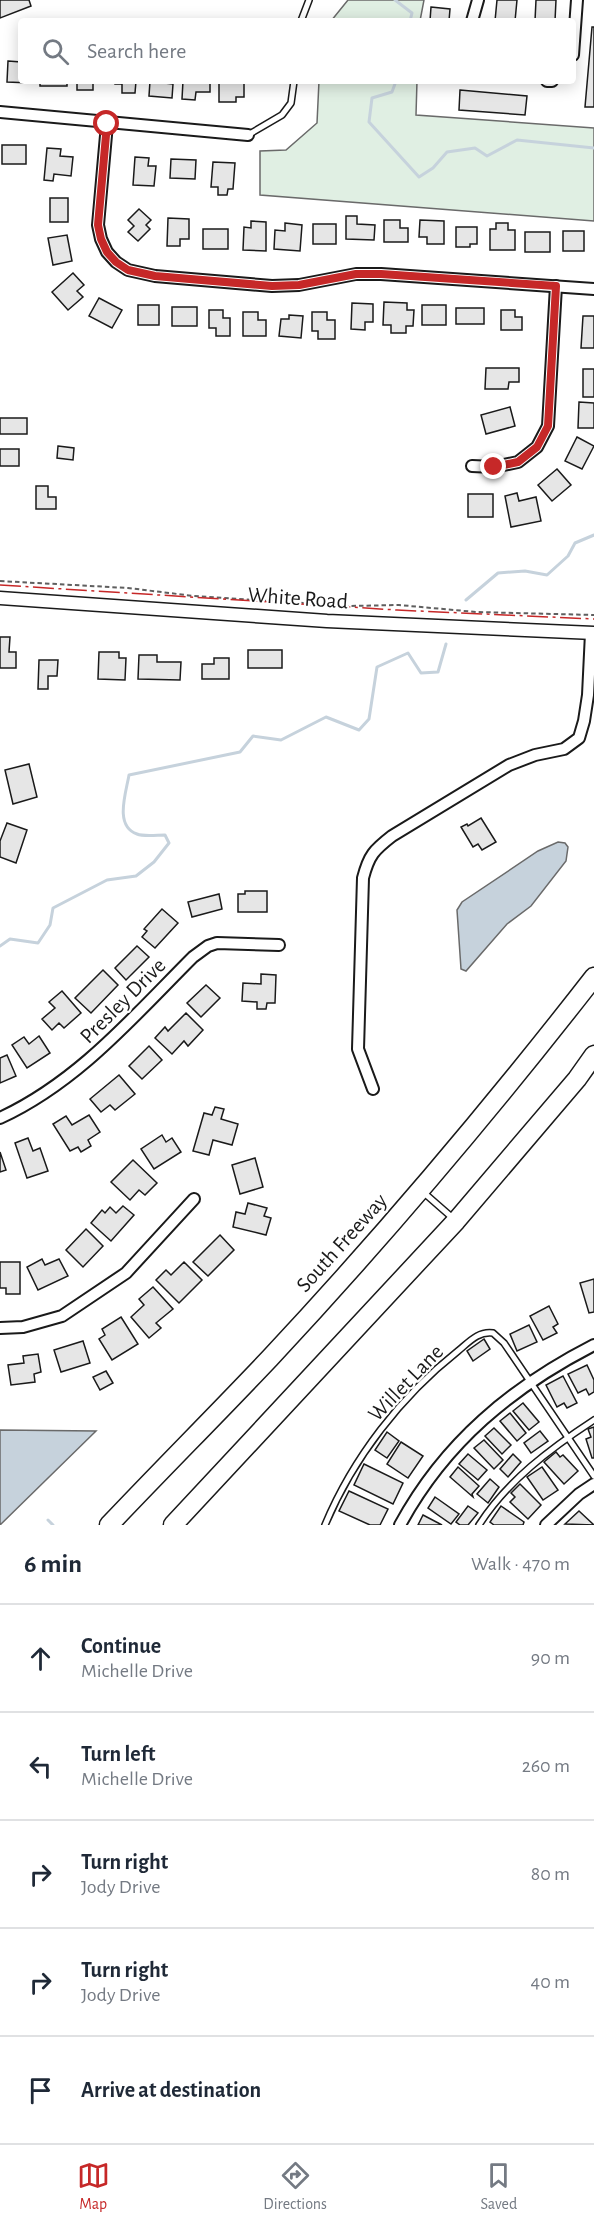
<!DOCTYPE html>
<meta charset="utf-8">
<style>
:root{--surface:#fff;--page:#f6f6f7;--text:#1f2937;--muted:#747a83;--line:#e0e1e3;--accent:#c62828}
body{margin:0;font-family:"Alegreya Sans",sans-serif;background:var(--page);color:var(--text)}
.stop{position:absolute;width:18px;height:18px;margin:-14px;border:4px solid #c62828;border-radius:50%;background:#fff}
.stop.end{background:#c62828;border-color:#fff;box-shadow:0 2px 6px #0008}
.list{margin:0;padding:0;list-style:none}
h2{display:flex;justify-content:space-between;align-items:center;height:78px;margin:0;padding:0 24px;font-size:26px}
h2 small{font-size:20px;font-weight:400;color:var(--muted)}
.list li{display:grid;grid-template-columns:39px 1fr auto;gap:18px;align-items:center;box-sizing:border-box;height:108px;padding:0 24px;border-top:2px solid var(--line)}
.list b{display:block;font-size:22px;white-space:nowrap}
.list p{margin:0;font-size:20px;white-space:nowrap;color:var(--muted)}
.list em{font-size:20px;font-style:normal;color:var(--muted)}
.icon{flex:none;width:33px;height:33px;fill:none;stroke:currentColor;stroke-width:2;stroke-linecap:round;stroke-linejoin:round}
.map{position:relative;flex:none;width:594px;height:1525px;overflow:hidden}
.search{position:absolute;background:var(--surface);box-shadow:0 3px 15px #0003;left:18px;right:18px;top:18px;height:66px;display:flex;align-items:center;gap:15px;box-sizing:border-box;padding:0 21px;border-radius:6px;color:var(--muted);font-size:22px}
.sheet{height:618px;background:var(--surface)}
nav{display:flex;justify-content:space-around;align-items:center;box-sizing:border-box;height:84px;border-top:2px solid var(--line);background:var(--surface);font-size:16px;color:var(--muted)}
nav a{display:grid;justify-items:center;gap:3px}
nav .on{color:var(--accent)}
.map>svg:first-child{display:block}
.green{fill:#e0efe3;stroke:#6a6a6a;stroke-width:1.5}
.water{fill:#c6d2dc;stroke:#6a6a6a;stroke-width:1.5}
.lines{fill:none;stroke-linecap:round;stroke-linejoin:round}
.stream{stroke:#c6d2dc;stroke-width:3}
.building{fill:#e6e6e6;stroke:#1a1a1a;stroke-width:1.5}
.service-casing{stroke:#1a1a1a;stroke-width:8}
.minor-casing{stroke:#1a1a1a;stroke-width:14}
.tertiary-casing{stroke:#1a1a1a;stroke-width:15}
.motorway-casing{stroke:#1a1a1a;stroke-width:21}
.path{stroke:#5f5f5f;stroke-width:2;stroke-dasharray:4.5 3;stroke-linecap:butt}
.service{stroke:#fff;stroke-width:5}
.minor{stroke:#fff;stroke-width:10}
.tertiary{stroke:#fff;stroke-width:12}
.motorway{stroke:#fff;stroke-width:18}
.power{stroke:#c62828;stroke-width:1.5;stroke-dasharray:21 4.5 3 4.5;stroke-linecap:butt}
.route{stroke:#c62828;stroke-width:8}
.labels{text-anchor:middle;stroke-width:4.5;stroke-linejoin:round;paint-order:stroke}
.street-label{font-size:22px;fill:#1a1a1a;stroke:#fff}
</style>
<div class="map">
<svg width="594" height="1525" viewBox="0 0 594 1525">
<rect width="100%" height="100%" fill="#fff"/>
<g class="green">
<polygon points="348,0 424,0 420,21 331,21"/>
<polygon points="319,81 417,81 416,115 594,128 594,221 260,195 260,151 286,150 317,123"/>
</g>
<g class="water">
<polygon points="558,842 565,843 568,847 566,861 531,906 507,924 466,971 461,969 457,910 462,902 538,851"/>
<polygon points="0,1430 96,1431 0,1525"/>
</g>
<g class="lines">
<g class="stream">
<polyline points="395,0 412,13 410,21"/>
<polyline points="396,81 392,92 372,98 369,122 419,177 433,168 447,152 475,148 487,156 517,140 594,148"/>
<polyline points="466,600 498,573 525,571 547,575 568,556 575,543 594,535"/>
<path d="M0 946 10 939 38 943 50 925 53 908 107 880 136 876 154 862 169 843 165 835C157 835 144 837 137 834 114 826 126 793 129 775L240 752 253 736 281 740 326 717 359 730 369 719 377 667 408 653 421 673 438 672 446 644"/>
<polyline points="48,1520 53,1525"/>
</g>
</g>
<g class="building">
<polygon points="0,0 29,0 31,6 0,18"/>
<polygon points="497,0 517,0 515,21 495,21"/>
<polygon points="536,0 556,0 555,21 535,21"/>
<polygon points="431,7 450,9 449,21 430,21"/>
<polygon points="592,27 594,27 594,107 585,107"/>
<polygon points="8,61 21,62 21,81 31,81 31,83 7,82"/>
<rect x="40" y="81" width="27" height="5"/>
<polygon points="77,81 103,81 103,83 93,83 93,90 77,90"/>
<polygon points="115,81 136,81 135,93 122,93 122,84 115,84"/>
<polygon points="150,81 165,81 165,83 173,84 172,98 149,96"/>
<polygon points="183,81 210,81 210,92 196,92 195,100 182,99"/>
<polygon points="219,81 244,81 244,97 236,97 236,102 219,102"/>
<polygon points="460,90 527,96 525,115 459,110"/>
<rect x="2" y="145" width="24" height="19"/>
<polygon points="47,148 61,149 60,156 73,157 71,176 54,174 53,181 44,180"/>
<polygon points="135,157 149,158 148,166 156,166 154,186 133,185"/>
<polygon points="171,159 196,160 195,179 170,178"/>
<polygon points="213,162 235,163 233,189 228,189 227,195 218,195 218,187 211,187"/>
<rect x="50" y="198" width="18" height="24"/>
<polygon points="139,209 151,220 146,225 150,229 138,241 128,232 134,226 128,220"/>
<polygon points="346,216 357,216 357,224 375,225 374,240 346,239"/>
<polygon points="168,218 189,219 189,239 180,239 180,246 167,246"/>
<polygon points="384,220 400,220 400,228 408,228 408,242 384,242"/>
<polygon points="420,220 444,221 444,244 427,244 427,237 419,237"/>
<polygon points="251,221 266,222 266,251 243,250 244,227 251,228"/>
<polygon points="285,223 302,225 300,251 274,249 275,230 285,231"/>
<polygon points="496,223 508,223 508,230 515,230 515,250 490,250 490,229 496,229"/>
<rect x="313" y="224" width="23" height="20"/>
<polygon points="456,227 477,227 477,244 470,244 470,247 456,247"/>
<rect x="203" y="229" width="25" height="20"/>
<rect x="563" y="231" width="21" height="20"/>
<rect x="525" y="232" width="25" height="20"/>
<polygon points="67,235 72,261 53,265 48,238"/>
<polygon points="73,273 84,285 77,291 83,297 68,310 52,292"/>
<polygon points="99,298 122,310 112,328 89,316"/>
<polygon points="384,302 407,303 407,310 414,310 413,326 406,326 406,333 391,333 391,325 383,325"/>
<polygon points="352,303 373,304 373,322 365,322 365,330 351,329"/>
<rect x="138" y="305" width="21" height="20"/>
<rect x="422" y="305" width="24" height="20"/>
<rect x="172" y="307" width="25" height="19"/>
<rect x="456" y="308" width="28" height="16"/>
<polygon points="209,310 223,310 223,318 230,318 230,336 216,336 216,328 209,328"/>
<polygon points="501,310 515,310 515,317 522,317 522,330 501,330"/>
<polygon points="243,312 258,312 258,320 266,320 266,336 243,336"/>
<polygon points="312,312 327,312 327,320 335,320 335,339 318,339 318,331 312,331"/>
<polygon points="289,315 303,316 301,338 279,336 281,319 289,319"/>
<polygon points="583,316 594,316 594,348 581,348"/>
<polygon points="486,368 519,368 519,382 509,382 508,389 485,389"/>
<rect x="583" y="369" width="11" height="28"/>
<polygon points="579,402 594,403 594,428 578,428"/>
<polygon points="510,407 515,426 486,434 481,415"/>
<rect x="0" y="418" width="27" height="16"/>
<polygon points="577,437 594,446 582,469 565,461"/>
<polygon points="58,446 74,448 73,460 57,458"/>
<rect x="0" y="449" width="19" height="17"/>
<polygon points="557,469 571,485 552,501 538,485"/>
<polygon points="36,486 48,486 48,497 56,497 56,509 36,509"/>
<polygon points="517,493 519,501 536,497 541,521 511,527 505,496"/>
<rect x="468" y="494" width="25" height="23"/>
<polygon points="0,637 10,637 9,652 16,652 16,668 0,668"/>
<rect x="248" y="650" width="34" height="18"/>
<polygon points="99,652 119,652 119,658 126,658 125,680 98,679"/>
<polygon points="139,655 157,655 157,662 181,662 180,680 138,679"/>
<polygon points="214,658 229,658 229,679 202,679 202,664 214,664"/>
<polygon points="39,660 58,660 57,676 48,676 48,689 38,689"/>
<polygon points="29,764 37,797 13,804 5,770"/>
<polygon points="481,818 496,842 482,850 478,844 473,847 461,827 467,824 468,826"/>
<polygon points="7,823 27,830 16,863 0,857 0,841"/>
<polygon points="245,891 267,891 267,912 238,912 238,894 245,894"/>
<polygon points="219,894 222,909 192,917 188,902"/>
<polygon points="162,909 178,923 155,948 142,937 147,931 144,929"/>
<polygon points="137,946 149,957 126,980 115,968"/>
<polygon points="103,970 118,985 91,1013 75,998"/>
<polygon points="261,974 276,975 275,1003 267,1003 266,1009 257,1009 257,1002 242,1001 243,983 261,984"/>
<polygon points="206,985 220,998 201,1017 187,1003"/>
<polygon points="62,991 81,1013 64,1028 59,1023 52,1030 42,1019 55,1008 49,1002"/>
<polygon points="186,1013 203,1030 188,1046 184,1041 172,1054 155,1038 165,1027 168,1031"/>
<polygon points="39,1036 50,1053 27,1068 12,1045 24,1037 29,1044"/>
<polygon points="149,1046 162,1060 142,1079 129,1066"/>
<polygon points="7,1055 16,1076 0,1083 0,1058"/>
<polygon points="119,1075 135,1094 115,1110 110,1105 101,1112 90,1099"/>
<polygon points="215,1107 224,1109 221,1119 238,1124 232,1145 213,1140 209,1155 193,1151 204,1113 212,1115"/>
<polygon points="89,1115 100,1132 88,1140 91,1146 81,1152 78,1147 70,1151 53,1124 66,1116 72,1125"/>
<polygon points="162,1135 166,1142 172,1138 181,1152 154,1169 141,1149"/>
<polygon points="28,1138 33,1151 40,1148 48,1171 27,1178 15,1143"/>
<polygon points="0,1152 6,1170 0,1172"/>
<polygon points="255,1158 263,1187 240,1194 232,1165"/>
<polygon points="133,1160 157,1183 145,1195 139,1190 130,1200 111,1182"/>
<polygon points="248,1203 267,1208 264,1216 271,1218 266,1235 233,1227 236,1212 245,1214"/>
<polygon points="123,1206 134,1215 111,1241 91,1223 102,1210 105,1213 110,1207 116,1213"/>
<polygon points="86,1229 103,1246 83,1267 66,1250"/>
<polygon points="220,1235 234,1250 208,1276 193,1262"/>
<polygon points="42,1259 45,1265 59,1259 68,1276 38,1290 27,1267"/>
<polygon points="0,1262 20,1262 20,1294 6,1294 6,1288 0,1288"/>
<polygon points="184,1262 202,1280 179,1303 156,1280 166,1270 171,1275"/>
<polygon points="594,1279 594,1312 589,1313 580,1283"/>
<polygon points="153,1287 173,1309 156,1323 161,1328 149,1338 131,1317 144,1305 139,1299"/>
<polygon points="549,1306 558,1324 553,1327 557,1333 543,1340 530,1316"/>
<polygon points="121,1317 138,1344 112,1360 99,1339 105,1335 102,1329"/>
<polygon points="529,1325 537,1342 517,1351 510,1334"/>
<polygon points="484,1339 490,1349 473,1361 467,1351"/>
<polygon points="83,1341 90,1363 61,1372 54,1350"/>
<polygon points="38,1354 41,1372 34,1374 35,1382 11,1385 8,1365 24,1363 23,1356"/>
<polygon points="587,1365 594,1380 594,1392 589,1395 586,1389 578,1393 568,1374"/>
<polygon points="106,1371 113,1383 100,1390 93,1377"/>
<polygon points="563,1376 577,1403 567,1408 564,1403 557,1407 546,1385"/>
<polygon points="523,1403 539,1422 529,1430 513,1411"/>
<polygon points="510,1413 526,1433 517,1441 500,1421"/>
<polygon points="594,1427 594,1458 592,1458 586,1439 591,1437 588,1429"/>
<polygon points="494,1428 511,1445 502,1454 485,1436"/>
<polygon points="540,1431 548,1441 531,1453 524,1443"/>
<polygon points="387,1432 399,1441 387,1458 375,1450"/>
<polygon points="484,1440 503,1460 494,1469 474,1448"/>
<polygon points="401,1442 423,1456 408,1478 387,1464"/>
<polygon points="556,1452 560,1457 563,1455 578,1471 564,1484 544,1462"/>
<polygon points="468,1454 487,1470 478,1480 459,1464"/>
<polygon points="513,1454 521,1462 508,1477 500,1469"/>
<polygon points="364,1464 403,1483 393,1504 354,1485"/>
<polygon points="458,1467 479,1486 472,1494 473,1497 450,1477"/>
<polygon points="542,1467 558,1490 543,1500 527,1477"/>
<polygon points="490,1479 499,1487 488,1503 477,1494"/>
<polygon points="520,1484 541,1505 528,1519 510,1502 515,1497 511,1493"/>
<polygon points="349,1491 388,1509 380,1525 370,1525 339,1511"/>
<polygon points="435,1497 459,1514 451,1524 428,1508"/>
<polygon points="468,1506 478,1513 468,1525 460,1525 456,1522"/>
<polygon points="501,1506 524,1522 523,1525 494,1525 490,1522"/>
<polygon points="579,1511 594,1525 565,1524"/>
<polygon points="423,1515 442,1525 418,1525"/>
</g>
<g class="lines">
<g class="service-casing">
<g id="service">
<polyline points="301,21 309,0"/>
<polyline points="248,135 282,115 291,103 294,81"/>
<polyline points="423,1192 455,1220"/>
<path d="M325 1525C353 1458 401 1396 458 1351 469 1342 478 1331 493 1333L504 1343 594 1476"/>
<path d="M479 1525C507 1481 551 1448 594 1420"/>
</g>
</g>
<g class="minor-casing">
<g id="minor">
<polyline points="472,21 478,0"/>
<polyline points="573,55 577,0"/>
<polyline points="547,81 552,81"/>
<polyline points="0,112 248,135"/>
<polyline points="107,124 98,225 101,239 107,252 116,262 128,270 155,276 272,286 299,285 356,274 381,274 594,289"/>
<polyline points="472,466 494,467 518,462 537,447 548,426 556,286"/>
<path d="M373 1089 358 1049 363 878C369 855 374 850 392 836L509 765 535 755 564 749 579 738 584 721 588 695 591 633"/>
<path d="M0 1118C78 1082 133 1017 193 957L208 946 217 943 279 945"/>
<polyline points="0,1328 23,1327 62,1316 126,1273 194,1199"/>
<path d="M400 1525C445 1442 512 1387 594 1345"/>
<polyline points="546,1525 579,1494 594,1484"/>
</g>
</g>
<g class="tertiary-casing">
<polyline id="tertiary" points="0,598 327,621 594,633"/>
</g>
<g class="motorway-casing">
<g id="motorway">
<path d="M109 1525C162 1469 217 1414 270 1358 384 1236 492 1108 594 977"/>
<polyline points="173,1525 456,1221 577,1079 594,1055"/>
</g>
</g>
<polyline class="path" points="0,581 128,588 194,596 348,606 399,605 476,612 594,615"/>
<use href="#service" class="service"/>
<use href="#minor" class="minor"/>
<use href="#tertiary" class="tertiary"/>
<use href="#motorway" class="motorway"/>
<polyline class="power" points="0,585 397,610 594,619"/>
</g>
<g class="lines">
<polyline class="route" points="107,124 98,225 101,239 107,252 116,262 128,270 155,276 272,286 299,285 356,274 381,274 556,286 548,426 537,447 518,462 494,467"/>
</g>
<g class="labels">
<g class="street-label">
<text transform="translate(298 597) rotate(4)" y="8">White Road</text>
<text transform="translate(122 1000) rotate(-45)" y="8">Presley Drive</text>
<text transform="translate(341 1242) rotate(-48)" y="8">South Freeway</text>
<text transform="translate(405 1382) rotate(-46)" y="8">Willet Lane</text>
</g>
</g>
</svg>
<div class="stop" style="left:107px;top:124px"></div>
<div class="stop end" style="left:494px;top:467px"></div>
<div class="search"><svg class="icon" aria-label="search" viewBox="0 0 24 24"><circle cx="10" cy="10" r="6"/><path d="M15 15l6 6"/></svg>Search here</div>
</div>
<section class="sheet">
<h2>6 min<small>Walk · 470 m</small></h2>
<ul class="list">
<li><svg class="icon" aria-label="ahead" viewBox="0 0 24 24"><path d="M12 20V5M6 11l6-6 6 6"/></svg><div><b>Continue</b><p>Michelle Drive</p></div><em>90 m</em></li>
<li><svg class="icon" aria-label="left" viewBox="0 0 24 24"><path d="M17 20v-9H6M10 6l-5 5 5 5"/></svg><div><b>Turn left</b><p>Michelle Drive</p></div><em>260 m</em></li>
<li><svg class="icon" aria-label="right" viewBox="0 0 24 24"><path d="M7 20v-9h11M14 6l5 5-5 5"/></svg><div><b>Turn right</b><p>Jody Drive</p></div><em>80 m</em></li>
<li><svg class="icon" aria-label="right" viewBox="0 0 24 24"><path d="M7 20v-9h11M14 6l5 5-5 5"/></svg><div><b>Turn right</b><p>Jody Drive</p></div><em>40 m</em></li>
<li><svg class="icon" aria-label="arrive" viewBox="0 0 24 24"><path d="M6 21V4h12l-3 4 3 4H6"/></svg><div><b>Arrive at destination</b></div></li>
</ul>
</section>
<nav>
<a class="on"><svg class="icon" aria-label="map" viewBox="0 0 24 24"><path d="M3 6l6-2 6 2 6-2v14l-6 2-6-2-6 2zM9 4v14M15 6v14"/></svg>Map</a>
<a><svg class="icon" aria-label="directions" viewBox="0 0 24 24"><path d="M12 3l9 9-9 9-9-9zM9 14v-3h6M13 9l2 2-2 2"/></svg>Directions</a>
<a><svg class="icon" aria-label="saved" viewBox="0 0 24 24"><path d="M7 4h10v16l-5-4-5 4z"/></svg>Saved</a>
</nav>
